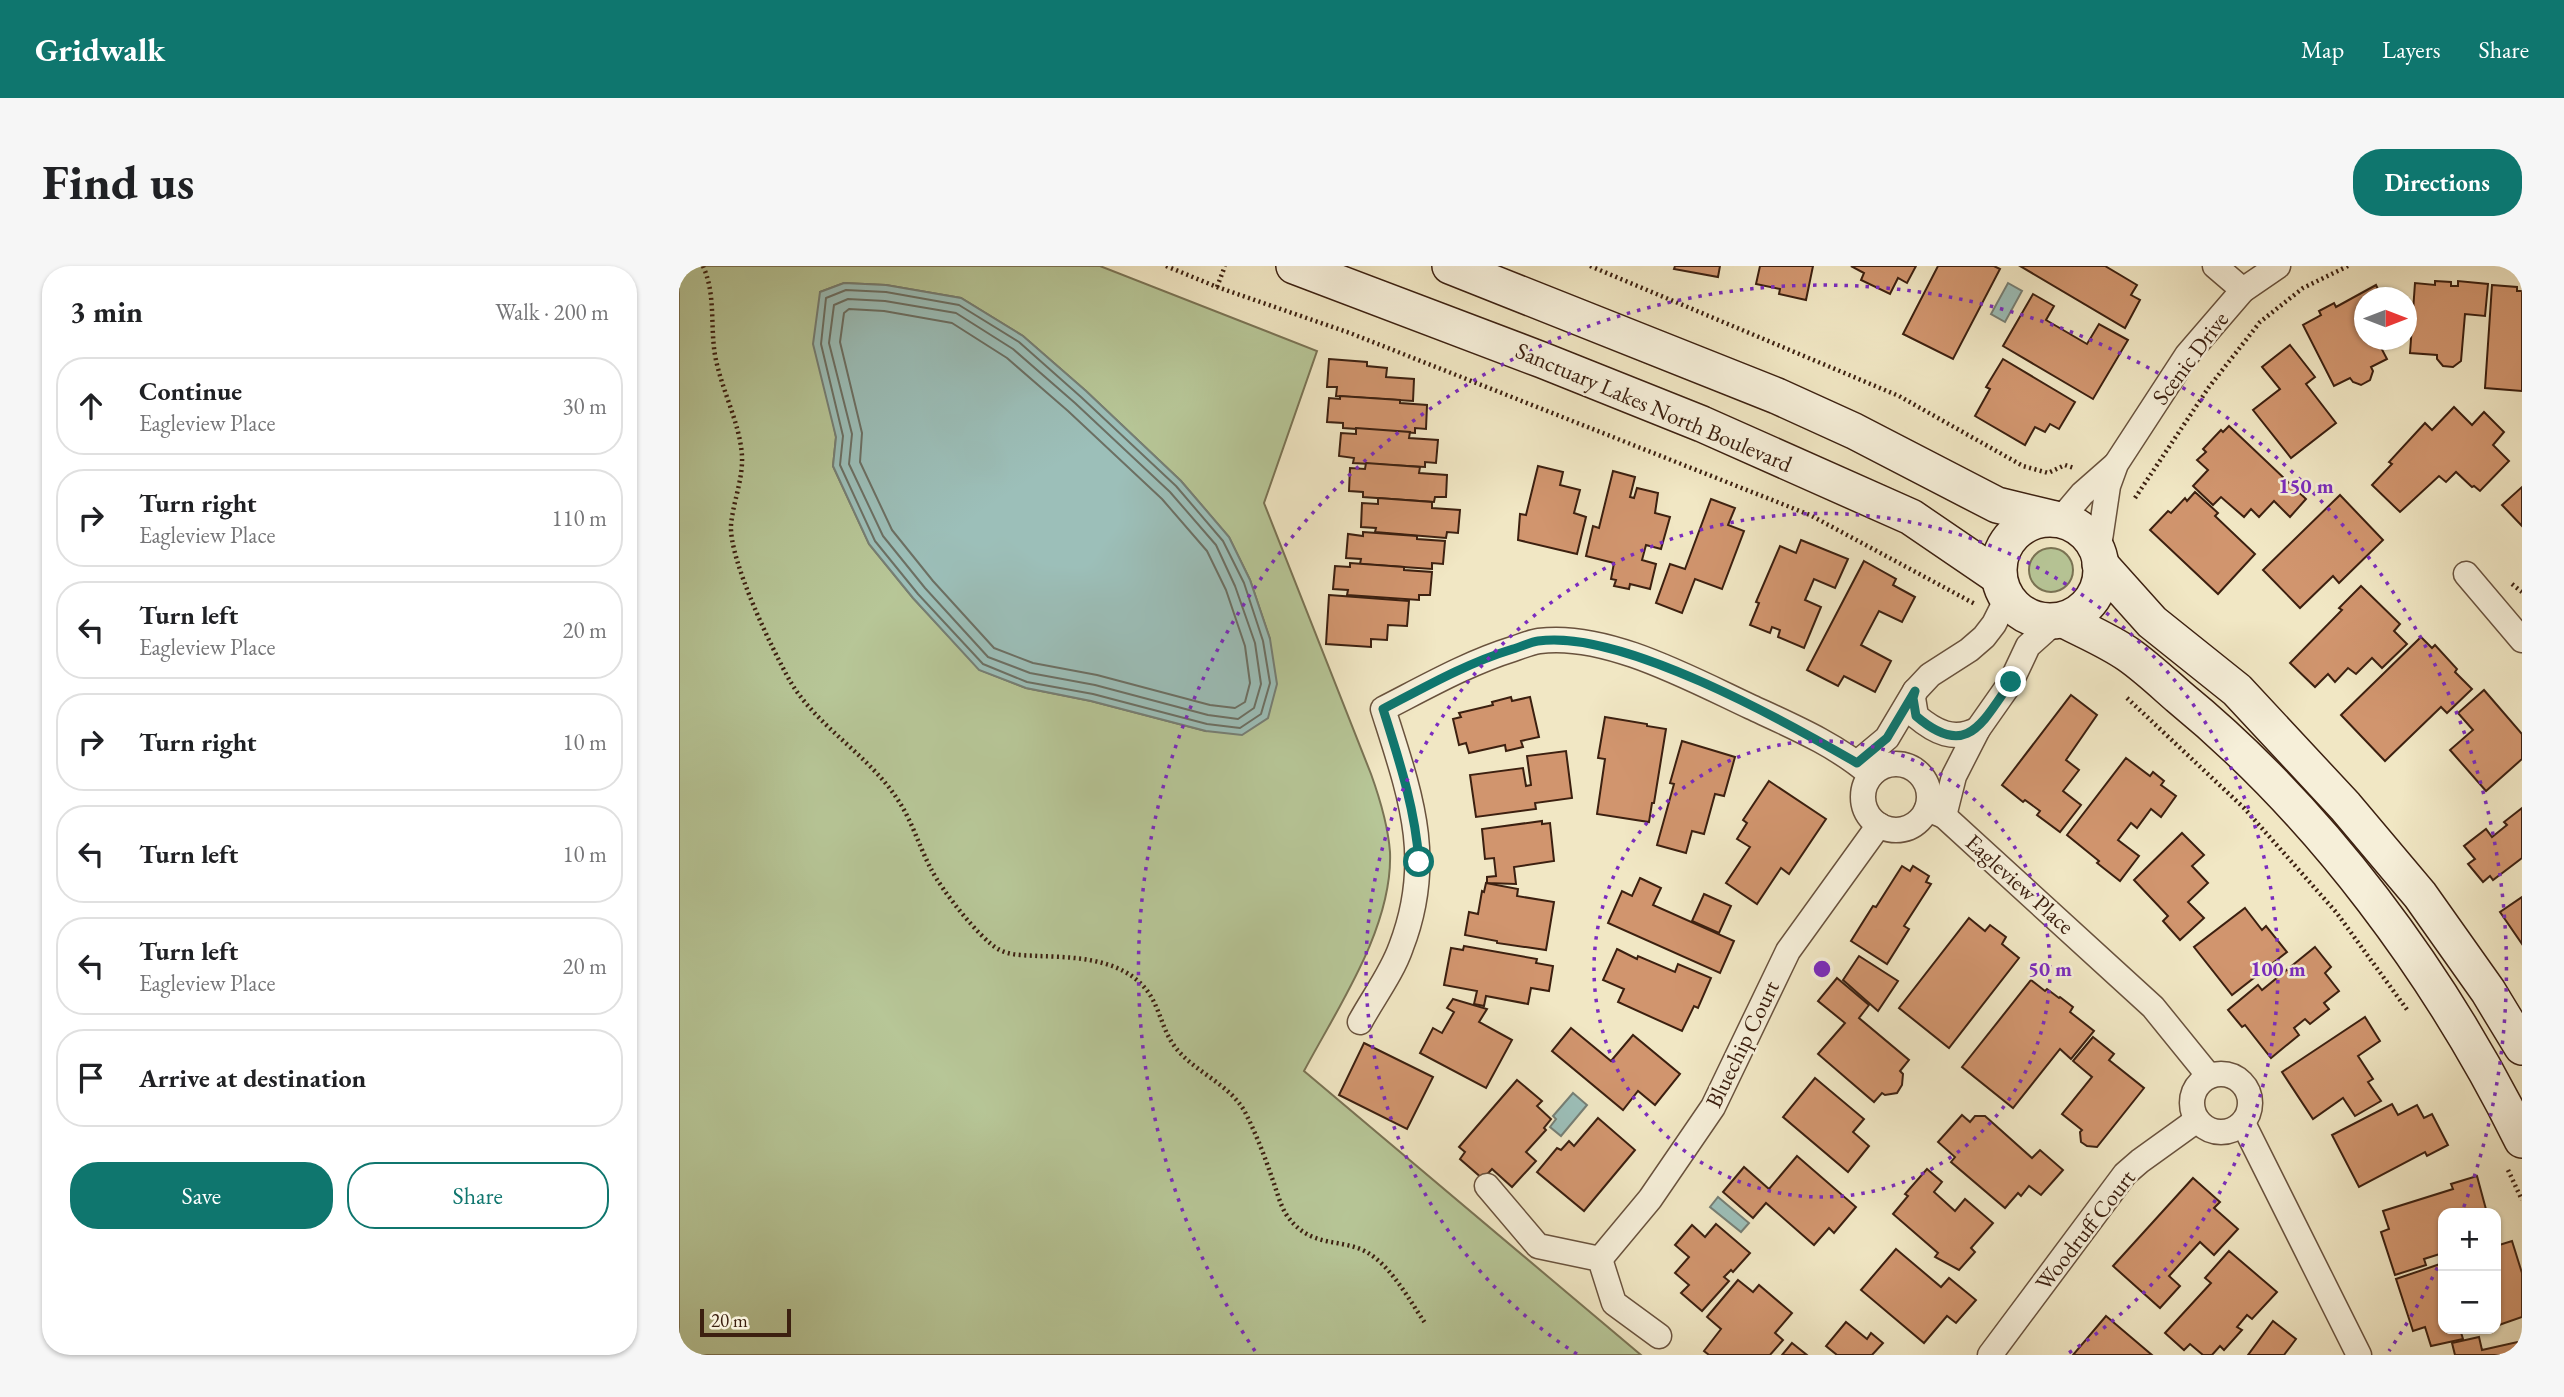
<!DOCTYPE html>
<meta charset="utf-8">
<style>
:root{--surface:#fff;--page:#f6f6f6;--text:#202124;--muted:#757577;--line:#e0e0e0;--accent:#0f766e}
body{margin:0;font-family:"EB Garamond",serif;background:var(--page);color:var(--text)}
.controls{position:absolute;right:21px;bottom:21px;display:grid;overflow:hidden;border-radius:14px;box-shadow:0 2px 5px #0004}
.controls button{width:63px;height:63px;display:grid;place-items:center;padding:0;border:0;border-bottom:2px solid var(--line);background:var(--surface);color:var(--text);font:35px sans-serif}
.compass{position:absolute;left:1675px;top:21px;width:63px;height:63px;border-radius:50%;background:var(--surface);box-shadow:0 2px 5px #0004;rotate:90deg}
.scale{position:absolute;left:21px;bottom:18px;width:91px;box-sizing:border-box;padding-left:7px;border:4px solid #3c2010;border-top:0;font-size:19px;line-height:24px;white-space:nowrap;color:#3c2010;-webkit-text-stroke:5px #f6efd9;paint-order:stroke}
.stop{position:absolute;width:21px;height:21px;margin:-16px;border:5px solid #0f766e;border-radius:50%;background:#fff}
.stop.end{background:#0f766e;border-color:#fff;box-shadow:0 2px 7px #0008}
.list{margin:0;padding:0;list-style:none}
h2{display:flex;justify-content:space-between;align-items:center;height:91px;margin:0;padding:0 28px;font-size:30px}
h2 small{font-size:23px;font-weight:400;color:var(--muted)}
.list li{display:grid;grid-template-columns:46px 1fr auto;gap:21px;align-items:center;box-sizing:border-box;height:98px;margin:0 14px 14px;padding:0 14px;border:2px solid var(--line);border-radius:28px}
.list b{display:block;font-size:26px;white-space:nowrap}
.list p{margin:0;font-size:23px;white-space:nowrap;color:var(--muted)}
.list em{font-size:23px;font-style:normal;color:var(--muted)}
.actions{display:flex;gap:14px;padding:21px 28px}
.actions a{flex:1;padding:16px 0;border:2px solid var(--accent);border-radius:28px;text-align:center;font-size:24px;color:var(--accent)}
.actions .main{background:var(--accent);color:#fff}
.icon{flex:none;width:38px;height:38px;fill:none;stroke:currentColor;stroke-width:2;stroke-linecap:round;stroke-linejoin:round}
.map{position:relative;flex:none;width:1843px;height:1089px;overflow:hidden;border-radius:28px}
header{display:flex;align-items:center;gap:42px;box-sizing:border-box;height:98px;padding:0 35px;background:var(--accent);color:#fff}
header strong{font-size:33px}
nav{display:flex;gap:38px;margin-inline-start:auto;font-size:24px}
.intro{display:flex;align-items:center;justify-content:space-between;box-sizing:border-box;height:168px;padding:0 42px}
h1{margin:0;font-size:49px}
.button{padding:18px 32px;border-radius:28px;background:var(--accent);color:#fff;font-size:24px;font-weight:700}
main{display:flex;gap:42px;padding:0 42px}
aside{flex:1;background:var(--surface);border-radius:28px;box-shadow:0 2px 5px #0004}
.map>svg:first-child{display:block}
.green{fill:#b7c697;stroke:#7a7354;stroke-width:2;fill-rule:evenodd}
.water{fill:#9cbfb9;stroke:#767f75;stroke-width:2}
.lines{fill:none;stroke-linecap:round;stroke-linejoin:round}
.shore{stroke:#6c7064;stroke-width:2}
.building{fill:#d1956e;stroke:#3c2010;stroke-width:2}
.street-casing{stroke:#69523d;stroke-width:27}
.secondary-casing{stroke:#3c2010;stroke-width:38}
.path{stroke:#3c2010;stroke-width:4.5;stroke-dasharray:2 3.5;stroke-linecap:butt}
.street{stroke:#f6efd9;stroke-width:24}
.secondary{stroke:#f6efd9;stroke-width:35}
.route{stroke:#0f766e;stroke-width:9}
.ring{fill:none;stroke:#7b2cbf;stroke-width:3.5;stroke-dasharray:3.5 7}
.labels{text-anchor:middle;stroke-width:5;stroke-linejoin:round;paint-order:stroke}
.street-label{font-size:23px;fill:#3c2010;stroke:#f6efd9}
.centre{fill:#7b2cbf;stroke:#f6efd9;stroke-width:3.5}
.ring-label{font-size:21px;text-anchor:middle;font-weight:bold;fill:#7b2cbf;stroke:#f6efd9;stroke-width:5;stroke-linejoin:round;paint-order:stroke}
</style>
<header>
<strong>Gridwalk</strong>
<nav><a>Map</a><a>Layers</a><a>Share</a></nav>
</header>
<div class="intro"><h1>Find us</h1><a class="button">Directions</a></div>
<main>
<aside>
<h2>3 min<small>Walk · 200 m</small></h2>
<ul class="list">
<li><svg class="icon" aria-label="ahead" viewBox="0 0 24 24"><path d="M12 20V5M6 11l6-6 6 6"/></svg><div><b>Continue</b><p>Eagleview Place</p></div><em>30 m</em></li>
<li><svg class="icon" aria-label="right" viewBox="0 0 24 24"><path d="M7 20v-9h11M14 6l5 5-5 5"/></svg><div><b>Turn right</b><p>Eagleview Place</p></div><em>110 m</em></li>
<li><svg class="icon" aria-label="left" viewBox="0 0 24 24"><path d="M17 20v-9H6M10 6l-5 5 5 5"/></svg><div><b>Turn left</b><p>Eagleview Place</p></div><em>20 m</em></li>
<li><svg class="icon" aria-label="right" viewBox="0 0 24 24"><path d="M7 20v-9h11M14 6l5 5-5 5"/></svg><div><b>Turn right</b></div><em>10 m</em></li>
<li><svg class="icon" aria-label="left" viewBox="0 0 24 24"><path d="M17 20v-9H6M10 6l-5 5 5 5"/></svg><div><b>Turn left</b></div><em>10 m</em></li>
<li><svg class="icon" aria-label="left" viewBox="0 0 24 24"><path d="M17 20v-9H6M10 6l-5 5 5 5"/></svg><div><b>Turn left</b><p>Eagleview Place</p></div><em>20 m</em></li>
<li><svg class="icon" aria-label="arrive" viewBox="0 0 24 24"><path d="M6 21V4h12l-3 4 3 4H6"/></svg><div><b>Arrive at destination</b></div></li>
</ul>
<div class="actions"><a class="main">Save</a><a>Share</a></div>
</aside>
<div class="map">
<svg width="1843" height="1089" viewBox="0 0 1843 1089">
<rect width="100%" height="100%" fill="#f1e7c4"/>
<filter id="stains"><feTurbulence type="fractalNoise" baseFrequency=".00286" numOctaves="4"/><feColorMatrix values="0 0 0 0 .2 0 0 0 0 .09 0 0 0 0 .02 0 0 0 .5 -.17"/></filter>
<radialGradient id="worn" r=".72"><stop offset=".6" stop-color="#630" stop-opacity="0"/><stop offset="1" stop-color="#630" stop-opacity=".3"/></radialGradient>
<g class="green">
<path d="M0 0H421L638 85 585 237 692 508C701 533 709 559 711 586 714 661 659 741 625 805L962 1089H0ZM165 17 207 19 282 32 344 70 407 125 502 215 550 271 571 314 591 373 527 465 412 435 347 422 301 404 234 332 190 278 154 200 157 171 149 130 141 26Z"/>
<circle cx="1372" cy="304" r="22"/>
</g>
<g class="water">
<polygon points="165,17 207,19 282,32 344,70 407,125 502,215 550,271 571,314 591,373 598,418 589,452 563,469 527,465 412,435 347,422 300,404 234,332 190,278 154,200 157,171 134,78 141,26"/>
<polygon points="1329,17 1343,25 1326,56 1312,48"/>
<polygon points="894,827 908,839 882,870 871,861 877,853 874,850"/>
<polygon points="1039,931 1070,957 1062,966 1031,941"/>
</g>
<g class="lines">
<g class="shore">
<polygon points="167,24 207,26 280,39 340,76 402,131 497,220 544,275 565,317 584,375 591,417 582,448 561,462 528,458 414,428 348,416 304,398 239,328 196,275 161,199 164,170 142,78 147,32"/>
<polygon points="169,33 206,35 277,47 334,83 396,137 491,226 537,279 556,320 576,377 582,418 575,442 559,453 529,449 416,419 351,407 309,391 246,322 204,270 170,198 173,168 150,77 155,39"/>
<polygon points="170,43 205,45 273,57 328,92 389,145 483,233 528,285 547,324 566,380 571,417 566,436 556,442 531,439 418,409 354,397 315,382 254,315 213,264 181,196 183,167 161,76 165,47"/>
</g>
</g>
<g class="building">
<polygon points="996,0 1041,0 1039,11 995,3"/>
<polygon points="1081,0 1134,0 1127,34 1100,28 1101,23 1077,18"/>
<polygon points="1172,0 1237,0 1228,17 1219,12 1211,28 1182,14 1185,7"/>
<polygon points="1259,0 1315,0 1321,3 1274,93 1224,68"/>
<polygon points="1341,0 1426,0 1458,19 1452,29 1461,34 1446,62"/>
<polygon points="1756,15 1772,16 1772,20 1779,20 1779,15 1809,18 1806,50 1786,48 1782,95 1774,101 1764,100 1758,93 1758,89 1731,87 1736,17 1756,19"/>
<polygon points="1697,19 1703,32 1686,32 1686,74 1698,74 1708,93 1692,101 1694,105 1691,114 1682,119 1674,116 1671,112 1655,120 1624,59 1642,49 1640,45 1655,37 1657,41"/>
<polygon points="1813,19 1838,21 1838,25 1843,25 1843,125 1806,122"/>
<polygon points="1354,28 1375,40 1367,54 1408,78 1420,58 1449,74 1414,133 1324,80"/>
<polygon points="1611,79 1636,111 1627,118 1657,157 1612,192 1574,144 1601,123 1583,101"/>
<polygon points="650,93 688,96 688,100 708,102 707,111 735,113 734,135 657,130 658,121 648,121"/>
<polygon points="1324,93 1396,136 1380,163 1371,158 1366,166 1356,161 1346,179 1296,150 1311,123 1307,121"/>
<polygon points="661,130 721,134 721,137 748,139 747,163 736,162 736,167 664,162 664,157 648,156 650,132 661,133"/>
<polygon points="1775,141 1793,159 1805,146 1825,166 1814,179 1830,195 1801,225 1795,220 1793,221 1777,206 1767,216 1760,210 1721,246 1693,219 1713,198 1710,196 1746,157 1753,164"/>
<polygon points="1550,160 1627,233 1611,251 1595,235 1580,251 1572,243 1565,251 1542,231 1534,239 1514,220 1529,204 1518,194 1527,186 1524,183 1542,164 1544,166"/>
<polygon points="677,162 731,166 730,172 759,174 757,197 746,196 746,201 674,197 675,192 660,190 662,167 677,168"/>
<polygon points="687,197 741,201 740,207 768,209 767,231 756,231 755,236 684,231 684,226 670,225 671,202 686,203"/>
<polygon points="859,200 884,206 881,219 901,224 895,247 907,251 898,288 839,274 841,248 847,249"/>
<polygon points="934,205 956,211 951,231 955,232 958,222 979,227 976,247 991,251 982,283 967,279 963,294 977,298 971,323 951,318 950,323 935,320 937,314 932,313 935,297 907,290 914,260 920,262"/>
<polygon points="1843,221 1843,260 1823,239"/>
<polygon points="1516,226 1539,247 1536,250 1576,288 1539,328 1471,264 1489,245 1492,247 1506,232 1508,235"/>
<polygon points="1661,229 1704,274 1660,317 1654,310 1621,342 1584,304"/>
<polygon points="699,232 753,236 753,242 781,244 779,267 768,266 767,272 696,266 697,262 682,261 683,237 699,238"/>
<polygon points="1032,233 1056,242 1049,259 1065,265 1043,323 1016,313 1003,347 977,337 991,298 1006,303"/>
<polygon points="684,266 738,270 738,273 766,275 764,298 753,297 753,303 681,298 682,293 667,292 669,268 684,270"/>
<polygon points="1122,274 1169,293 1156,322 1135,313 1126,334 1142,341 1125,382 1099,371 1101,364 1093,361 1091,367 1071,359 1080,337 1077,336 1101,280 1117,287"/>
<polygon points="1185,295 1217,313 1214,319 1236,331 1223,356 1200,345 1182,379 1212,395 1196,426 1165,410 1159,420 1128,404"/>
<polygon points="671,297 725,301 725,304 753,306 751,329 740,329 740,334 668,329 669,324 654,323 656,300 671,301"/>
<polygon points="1682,320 1721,358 1715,365 1728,378 1703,402 1693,392 1677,408 1669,402 1656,416 1649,408 1636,421 1611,397 1663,344 1660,342"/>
<polygon points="650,329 730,335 728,360 709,359 708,374 692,373 692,381 647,378"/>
<polygon points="1742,371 1753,382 1756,379 1778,403 1776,406 1793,423 1768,447 1762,441 1706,495 1662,449"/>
<polygon points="1805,424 1843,468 1843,493 1807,525 1771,484 1794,464 1779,447"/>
<polygon points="1392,429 1418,449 1387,494 1400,504 1384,525 1402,539 1381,566 1358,549 1361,545 1346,534 1344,536 1323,519"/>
<polygon points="832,431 833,435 851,431 860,471 842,475 844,481 827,485 826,479 790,487 787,477 780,479 774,453 782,451 780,447 814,439 813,436"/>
<polygon points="926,451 968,458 968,460 987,463 975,537 973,537 970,556 918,548 926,493 919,492"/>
<polygon points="1003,475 1056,491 1045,530 1036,528 1025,568 1013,565 1007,587 978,579 995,518 991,517"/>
<polygon points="887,485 893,532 856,537 857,543 797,551 791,509 844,502 847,520 852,519 848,490"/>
<polygon points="1447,492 1471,510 1474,506 1485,515 1482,519 1497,530 1482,551 1472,543 1458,562 1452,557 1439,574 1460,590 1441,615 1418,597 1420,595 1388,569"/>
<polygon points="1090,515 1147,553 1110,608 1102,602 1078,638 1047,617 1071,581 1058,573 1068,557 1064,554"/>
<polygon points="1843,542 1843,592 1814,614 1811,610 1804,616 1789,598 1796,593 1785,580 1807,563 1813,571 1828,559 1825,556"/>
<polygon points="863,555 863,558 871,557 875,595 835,601 837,618 808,617 808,611 817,610 815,592 806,593 803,563"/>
<polygon points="1503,567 1525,589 1513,600 1529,617 1509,636 1525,652 1501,674 1484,655 1489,650 1455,614"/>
<polygon points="1223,600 1231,605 1234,600 1250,610 1247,616 1252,618 1225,660 1230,663 1208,698 1172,675 1194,640 1197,641"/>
<polygon points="961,612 982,622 974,639 1055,675 1041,707 929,657 943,625 953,630"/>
<polygon points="807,617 839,623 838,630 875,636 867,684 818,677 818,675 786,669 790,646 799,648 803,625 805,626"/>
<polygon points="1025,628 1052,640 1040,667 1013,655"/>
<polygon points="1843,631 1843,678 1821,646"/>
<polygon points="1566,642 1583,664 1587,660 1608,686 1553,729 1515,681"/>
<polygon points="1290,652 1306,665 1311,659 1327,671 1323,678 1340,692 1270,782 1220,742"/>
<polygon points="785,680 858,693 857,697 874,700 870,725 852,722 849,738 807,730 805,740 795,738 798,725 765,719 772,682 784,684"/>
<polygon points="1636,681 1652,701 1646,707 1660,725 1645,737 1650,743 1631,758 1626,753 1615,762 1620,769 1592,792 1566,759 1563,761 1549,744 1579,719 1583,724"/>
<polygon points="938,683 958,693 959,690 996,706 999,698 1032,712 1019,742 1015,740 1003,765 939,736 945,723 924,714"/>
<polygon points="1180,690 1219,715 1199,745 1164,714"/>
<polygon points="1158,712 1190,739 1180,752 1230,794 1221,805 1224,808 1223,819 1218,827 1206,829 1203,827 1195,836 1139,788 1166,757 1139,735"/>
<polygon points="1352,714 1366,725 1368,723 1380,732 1381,731 1394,741 1391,746 1415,765 1392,793 1381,783 1334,842 1283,801"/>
<polygon points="774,733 808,743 800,756 833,774 807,822 741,787 754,762 763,767 775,746 768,742"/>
<polygon points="1686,751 1701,775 1679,790 1694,813 1689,816 1702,835 1676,850 1664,832 1634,853 1603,806"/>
<polygon points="892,762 932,795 954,769 1001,808 976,839 959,825 944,844 873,785"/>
<polygon points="1414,771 1435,788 1430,794 1465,822 1418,881 1408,880 1402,876 1401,866 1403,864 1383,848 1413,811 1394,795"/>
<polygon points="685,777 754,811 728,863 660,829"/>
<polygon points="1136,812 1185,853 1174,866 1190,880 1169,906 1104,851"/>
<polygon points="838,814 863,835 858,840 872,853 865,862 867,864 847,886 857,895 833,921 813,903 804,913 781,893 786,886 780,881"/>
<polygon points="1713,838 1719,849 1738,839 1745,852 1753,848 1769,879 1748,890 1746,886 1680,921 1653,869"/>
<polygon points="1283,849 1291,856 1296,850 1306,850 1353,892 1361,884 1384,904 1362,929 1350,920 1342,930 1339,927 1326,942 1272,896 1276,891 1259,876"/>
<polygon points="919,852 956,884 905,945 858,906 878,882 882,884 890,875 895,880"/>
<polygon points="1118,890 1177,941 1155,967 1150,962 1135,979 1087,937 1074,952 1044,926 1065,901 1090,923"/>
<polygon points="1248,903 1263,916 1255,926 1276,945 1286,933 1314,957 1292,982 1296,986 1280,1004 1256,991 1259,987 1214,948 1229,930 1226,928"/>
<polygon points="1798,910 1808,947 1764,947 1764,987 1745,993 1747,999 1716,1009 1702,966 1710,963 1704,945 1774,923 1772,918"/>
<polygon points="1514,912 1541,936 1535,942 1559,963 1535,989 1521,976 1490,1010 1501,1020 1481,1042 1434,1000"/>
<polygon points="1037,958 1071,987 1054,1006 1052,1004 1045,1011 1050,1015 1023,1045 1002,1027 1010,1019 996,1007 1010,991 996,979 1013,959 1026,971"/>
<polygon points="1833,975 1843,1007 1843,1051 1817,1060 1817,980"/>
<polygon points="1217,983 1262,1021 1270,1012 1297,1034 1277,1057 1268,1050 1245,1077 1182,1024"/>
<polygon points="1550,985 1598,1026 1573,1053 1568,1049 1558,1061 1563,1064 1545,1084 1541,1080 1533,1089 1524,1089 1511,1078 1505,1084 1486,1067 1532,1017 1526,1012"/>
<polygon points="1764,997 1764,1063 1781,1063 1784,1073 1752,1080 1746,1061 1734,1065 1717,1013"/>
<polygon points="1059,1014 1074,1026 1080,1019 1113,1047 1096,1067 1104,1074 1091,1089 1030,1089 1025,1085 1042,1063 1028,1051"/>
<polygon points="1427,1050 1473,1089 1394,1089"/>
<polygon points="1594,1055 1617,1073 1605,1089 1569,1089"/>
<polygon points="1167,1056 1188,1073 1192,1067 1204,1077 1193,1089 1158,1089 1147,1080"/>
<polygon points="1800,1071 1803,1084 1843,1075 1843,1089 1776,1089 1773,1077"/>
<polygon points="1113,1077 1128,1089 1103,1089"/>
</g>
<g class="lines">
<g class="street-casing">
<g id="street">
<polyline points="1536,0 1564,24"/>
<polyline points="1381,254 1403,228 1436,199"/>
<polyline points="1419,287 1429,220 1437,198 1508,89 1564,24 1599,0"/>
<polyline points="1787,308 1843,374"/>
<path d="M1236 425 1234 432 1237 450C1256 466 1275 476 1299 463"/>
<polyline points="1178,497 1208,472 1236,425 1251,409 1290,384 1305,371 1315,358 1328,332"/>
<circle cx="1217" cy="531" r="33"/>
<polyline points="1248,543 1265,550 1474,741 1530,810"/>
<polyline points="1265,550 1275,510 1299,463 1332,416 1349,380 1377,355"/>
<path d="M681 756C694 732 713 707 722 681 756 593 731 528 704 443 747 421 789 397 834 383 843 380 852 376 860 375 927 366 1012 413 1072 441 1113 460 1158 479 1192 509"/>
<circle cx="1542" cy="837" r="29"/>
<polyline points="1564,857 1680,1089"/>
<polyline points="808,920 859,980 921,993 935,1037 980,1070"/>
<polyline points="921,993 971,933 1034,841 1109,685 1200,559"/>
<polyline points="1311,1089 1446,908 1461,895 1518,854"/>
</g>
</g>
<g class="secondary-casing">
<g id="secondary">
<polyline points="615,0 863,94 1023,158 1232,251 1320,311"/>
<polyline points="771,0 1098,130 1175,165 1318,239 1376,253"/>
<circle cx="1371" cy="304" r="51"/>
<polyline points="1421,298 1473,356 1558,424 1666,540 1741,629 1809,725 1843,781"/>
<path d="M1385 354C1406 365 1430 375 1450 389 1467 401 1483 416 1499 430 1642 547 1761 708 1843 874"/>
</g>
</g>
<g class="path">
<path d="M24 0C37 29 31 59 36 89 42 123 61 157 63 190 64 214 54 236 52 259 50 294 93 383 111 415 138 461 190 489 219 534 233 555 240 580 252 603 262 623 300 672 319 683 331 690 346 689 359 690 392 691 433 692 459 715 479 732 480 755 492 775 510 805 551 816 567 848 577 868 586 891 593 912 598 925 601 940 609 951 635 986 667 969 695 991 716 1007 731 1035 746 1057"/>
<polyline points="487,0 538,21 671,67 1131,249 1296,338"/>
<polyline points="911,0 1220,130 1344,200 1369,207 1386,199 1395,202"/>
<polyline points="538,21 546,0"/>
<polyline points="1456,232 1530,121 1581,56 1624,22 1669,0"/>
<polyline points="1833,318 1843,326"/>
<polyline points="1448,432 1565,542 1657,646 1729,745"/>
<polyline points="1829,904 1843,934"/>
</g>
<use href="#street" class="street"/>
<use href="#secondary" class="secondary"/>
</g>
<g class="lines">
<path class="route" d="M740 596C736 542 720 494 704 443 746 421 788 397 834 383 842 381 851 376 859 375 941 363 1106 455 1178 497L1208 472 1236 425 1234 432 1237 450C1288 494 1303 457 1332 416"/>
</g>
<g class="ring">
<circle cx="1143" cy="703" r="228"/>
<path d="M898 1088A456 456 0 1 1 1388 1088"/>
<path d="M1763 992A684 684 0 0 1 1710 1085M576 1085A684 684 0 1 1 1784 943"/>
</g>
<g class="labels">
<g class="street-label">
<text transform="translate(1511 92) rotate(-53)" y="8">Scenic Drive</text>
<text transform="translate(975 141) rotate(23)" y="8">Sanctuary Lakes North Boulevard</text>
<text transform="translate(1341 618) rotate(42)" y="8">Eagleview Place</text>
<text transform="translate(1063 778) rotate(-64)" y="8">Bluechip Court</text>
<text transform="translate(1406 964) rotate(-52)" y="8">Woodruff Court</text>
</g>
</g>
<circle cx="1143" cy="703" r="10" class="centre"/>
<g class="ring-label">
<text x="1627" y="227">150 m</text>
<text x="1371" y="710">50 m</text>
<text x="1599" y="710">100 m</text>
</g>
<rect width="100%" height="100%" filter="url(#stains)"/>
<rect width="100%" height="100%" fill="url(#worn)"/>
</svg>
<div class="controls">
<button>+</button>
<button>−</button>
</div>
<svg class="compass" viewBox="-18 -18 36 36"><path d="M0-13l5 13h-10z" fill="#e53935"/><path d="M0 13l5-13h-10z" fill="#757577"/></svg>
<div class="scale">20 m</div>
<div class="stop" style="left:740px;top:596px"></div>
<div class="stop end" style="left:1332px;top:416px"></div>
</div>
</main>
